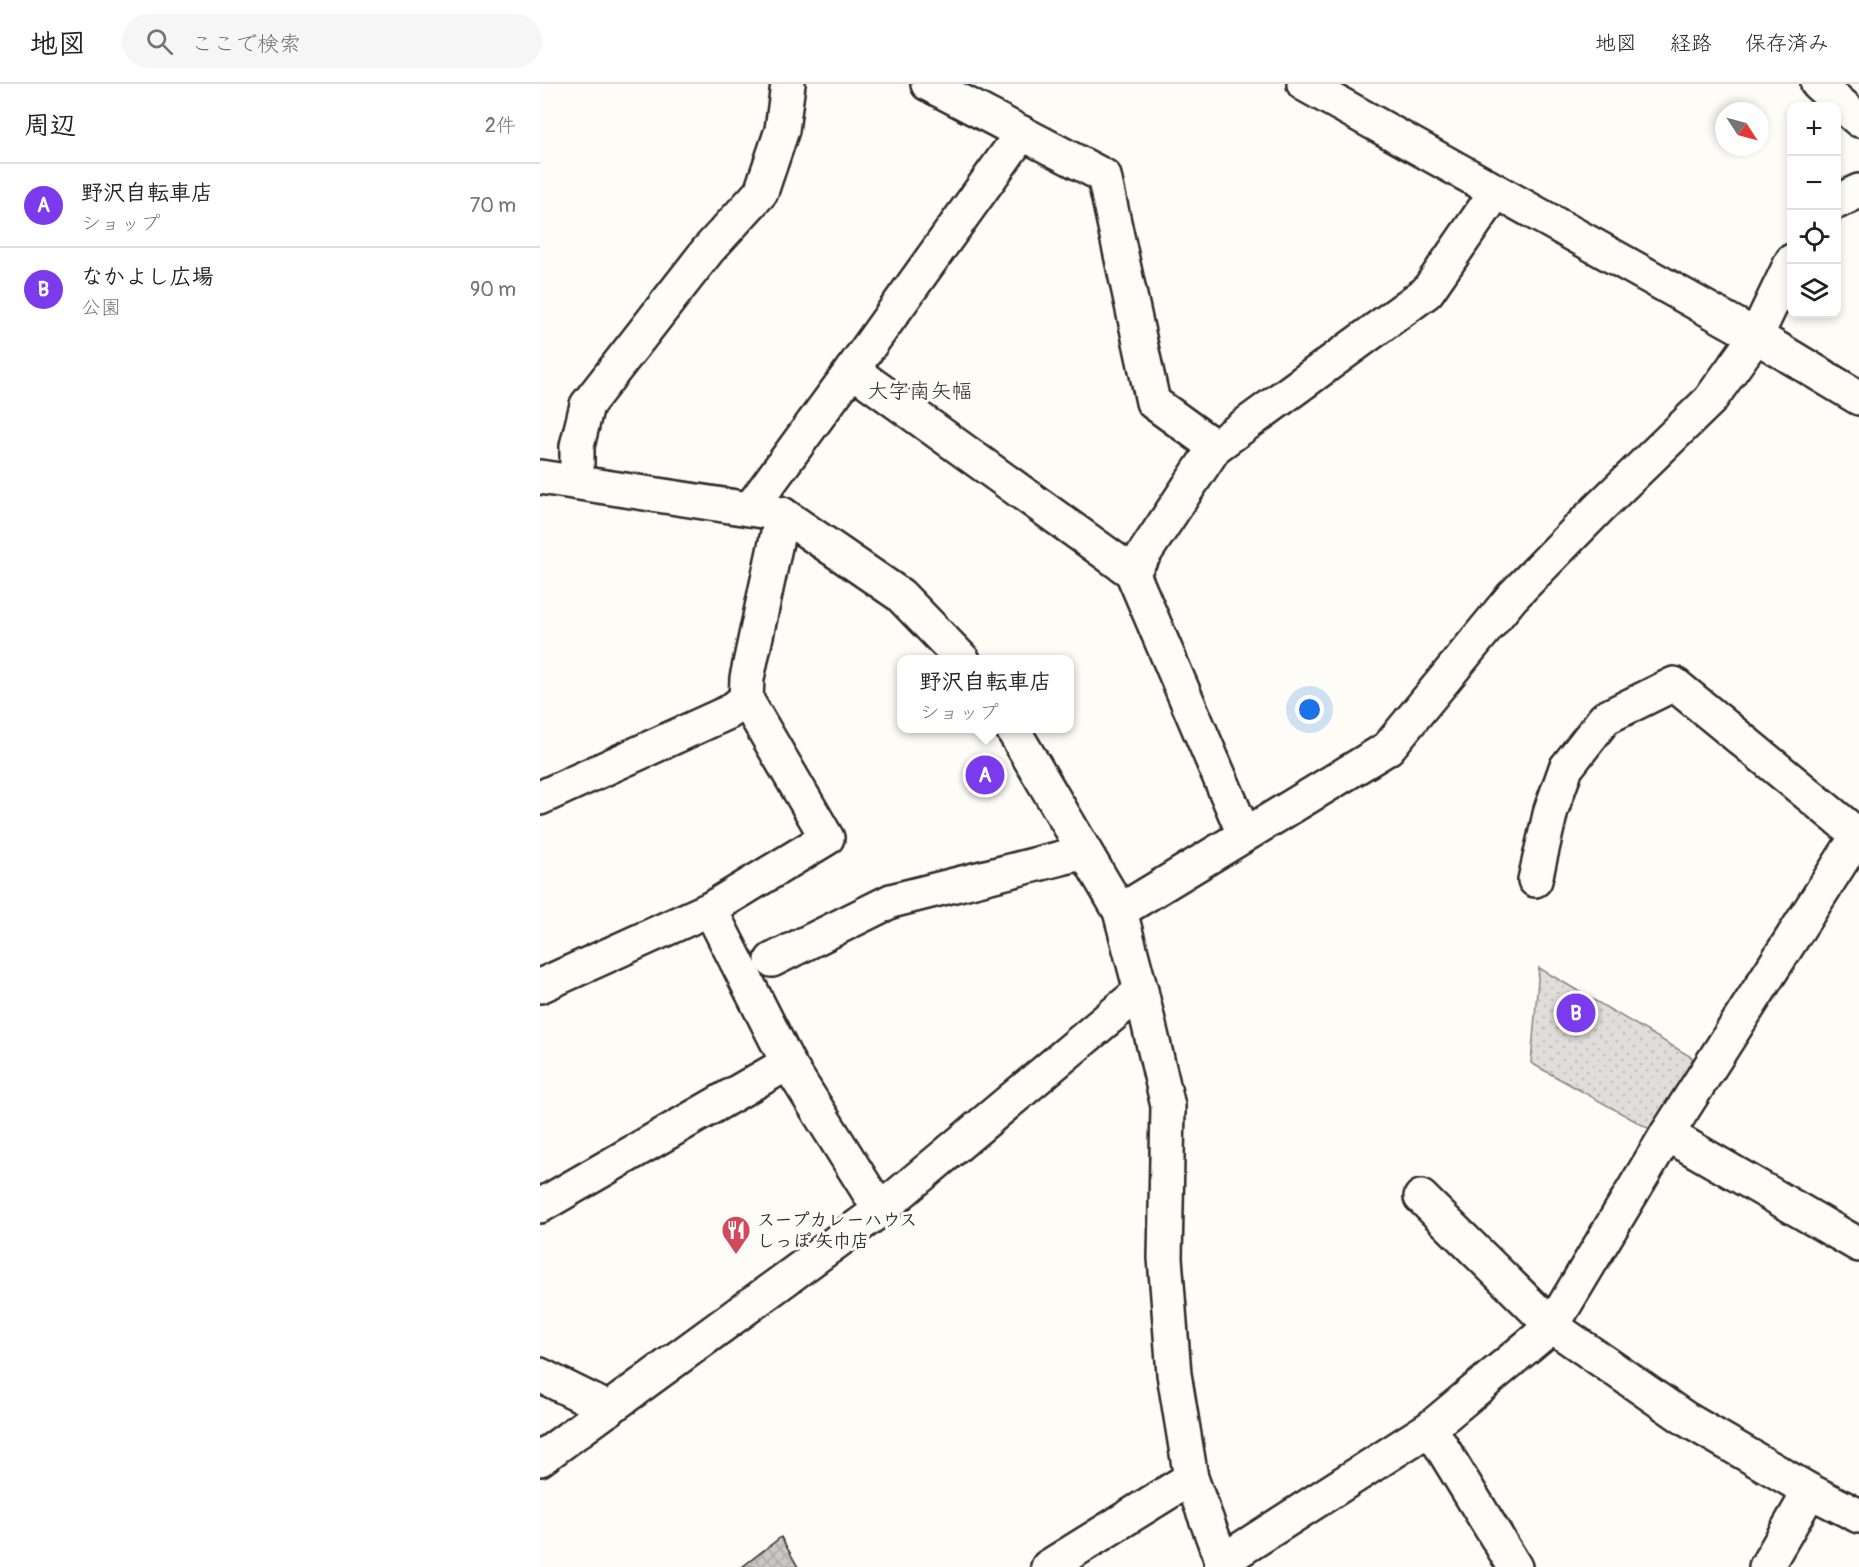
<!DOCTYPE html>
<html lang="ja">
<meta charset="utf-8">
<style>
:root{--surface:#fff;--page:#f6f6f6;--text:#202124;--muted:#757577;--line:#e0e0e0;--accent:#7c3aed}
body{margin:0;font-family:Pangolin,"Klee One",sans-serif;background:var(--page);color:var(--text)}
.controls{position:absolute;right:18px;top:18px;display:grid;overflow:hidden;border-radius:12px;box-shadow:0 3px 9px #0003}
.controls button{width:54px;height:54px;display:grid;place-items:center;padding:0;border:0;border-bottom:2px solid var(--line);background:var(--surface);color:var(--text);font:30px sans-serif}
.compass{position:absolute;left:1175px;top:18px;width:54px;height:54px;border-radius:50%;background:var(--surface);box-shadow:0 3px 9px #0003;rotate:126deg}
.you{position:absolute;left:770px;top:626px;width:21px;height:21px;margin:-15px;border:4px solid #fff;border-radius:50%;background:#1a73e8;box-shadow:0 0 0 9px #1a73e833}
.badge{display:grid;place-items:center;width:39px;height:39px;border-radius:50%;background:var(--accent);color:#fff;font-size:20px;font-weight:700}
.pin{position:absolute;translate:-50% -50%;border:3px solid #fff;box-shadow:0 2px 6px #0006}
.popup{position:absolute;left:357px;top:571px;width:177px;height:78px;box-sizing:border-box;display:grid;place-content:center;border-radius:12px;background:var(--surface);filter:drop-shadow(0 2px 4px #0005);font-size:20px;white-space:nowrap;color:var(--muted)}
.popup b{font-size:22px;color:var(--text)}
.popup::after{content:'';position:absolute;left:50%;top:100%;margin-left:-12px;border:12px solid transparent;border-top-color:var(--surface)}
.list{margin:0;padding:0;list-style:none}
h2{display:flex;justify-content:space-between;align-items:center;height:78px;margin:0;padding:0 24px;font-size:26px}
h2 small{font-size:20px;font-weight:400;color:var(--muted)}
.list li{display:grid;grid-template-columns:39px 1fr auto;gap:18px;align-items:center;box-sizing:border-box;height:84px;padding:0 24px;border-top:2px solid var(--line)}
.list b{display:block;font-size:22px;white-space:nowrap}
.list p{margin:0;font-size:20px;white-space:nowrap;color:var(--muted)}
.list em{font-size:20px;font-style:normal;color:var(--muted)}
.icon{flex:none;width:33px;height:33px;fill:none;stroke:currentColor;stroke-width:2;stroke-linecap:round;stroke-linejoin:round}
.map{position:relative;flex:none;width:1319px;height:1483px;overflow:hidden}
header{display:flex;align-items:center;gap:36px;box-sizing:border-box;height:84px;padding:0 30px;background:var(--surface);border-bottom:2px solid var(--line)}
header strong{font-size:28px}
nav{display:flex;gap:33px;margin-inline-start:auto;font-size:21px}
.search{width:420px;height:54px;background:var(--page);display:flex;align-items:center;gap:15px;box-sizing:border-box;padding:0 21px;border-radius:33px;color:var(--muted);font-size:22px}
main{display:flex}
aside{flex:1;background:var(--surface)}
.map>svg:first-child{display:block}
.park{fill:url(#park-dots);stroke:#858482;stroke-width:1.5}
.building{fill:url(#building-cross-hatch);stroke:#2b2b2b;stroke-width:1.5}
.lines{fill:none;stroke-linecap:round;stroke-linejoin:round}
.minor-casing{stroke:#2b2b2b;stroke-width:38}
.minor{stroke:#fdfcf7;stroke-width:33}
.labels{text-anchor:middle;stroke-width:6;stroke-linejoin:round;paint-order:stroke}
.poi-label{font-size:18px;font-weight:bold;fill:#2b2b2b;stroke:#fdfcf7;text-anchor:start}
.quarter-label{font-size:21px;fill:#2b2b2b;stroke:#fdfcf7}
</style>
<header>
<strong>地図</strong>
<div class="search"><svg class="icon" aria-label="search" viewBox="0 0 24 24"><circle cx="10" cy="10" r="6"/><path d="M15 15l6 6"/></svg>ここで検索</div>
<nav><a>地図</a><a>経路</a><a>保存済み</a></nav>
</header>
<main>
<aside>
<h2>周辺<small>2件</small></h2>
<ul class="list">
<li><span class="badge">A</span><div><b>野沢自転車店</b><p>ショップ</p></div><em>70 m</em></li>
<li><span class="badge">B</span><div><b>なかよし広場</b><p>公園</p></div><em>90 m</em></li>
</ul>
</aside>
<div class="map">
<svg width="1319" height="1483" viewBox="0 0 1319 1483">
<defs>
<pattern id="park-dots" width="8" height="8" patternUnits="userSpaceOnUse" patternTransform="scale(1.5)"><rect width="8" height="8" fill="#dfdeda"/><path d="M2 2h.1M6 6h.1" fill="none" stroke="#c0bfbb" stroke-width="1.8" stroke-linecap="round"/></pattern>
<pattern id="building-cross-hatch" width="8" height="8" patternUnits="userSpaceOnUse" patternTransform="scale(1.5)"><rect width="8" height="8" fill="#c9c8c4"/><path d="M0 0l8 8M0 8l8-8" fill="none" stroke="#adaca9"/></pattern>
</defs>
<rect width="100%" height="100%" fill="#fdfcf7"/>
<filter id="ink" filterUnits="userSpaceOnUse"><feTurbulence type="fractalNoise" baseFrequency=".0167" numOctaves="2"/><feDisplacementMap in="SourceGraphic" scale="12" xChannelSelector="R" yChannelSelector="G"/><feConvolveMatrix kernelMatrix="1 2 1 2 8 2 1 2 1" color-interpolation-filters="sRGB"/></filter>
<g filter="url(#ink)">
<polygon class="park" points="999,884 1153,974 1115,1048 991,979"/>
<polygon class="building" points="241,1453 258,1483 202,1483"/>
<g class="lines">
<g class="minor-casing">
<g id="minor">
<polyline points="388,0 564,92 613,318 675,363"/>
<polyline points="764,0 1216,252 1319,314"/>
<polyline points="1278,0 1319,36"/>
<polyline points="1296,118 1319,107"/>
<polyline points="312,286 482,49"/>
<polyline points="0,393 242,430 360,511 423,576"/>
<polyline points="37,398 37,362 47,321 168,166 221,108 242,46 248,0"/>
<polyline points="210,425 312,286 592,488 704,750"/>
<polyline points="592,488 675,363 887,208 956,108"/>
<polyline points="0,714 189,628 206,615"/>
<polyline points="995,796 1011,726 1026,684 1065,634 1134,600 1319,752"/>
<polyline points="170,825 248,979 340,1126"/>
<polyline points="580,827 848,664 972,513 1058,425 1170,316 1216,252 1252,177"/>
<polyline points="232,876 351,817 545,768"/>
<polyline points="0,902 170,825 287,754 206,615 207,594 242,430"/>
<polyline points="601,907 628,1022 625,1174 634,1290 651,1394 684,1483"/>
<polyline points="1127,1050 1319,1161"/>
<polyline points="881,1113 1012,1242 1146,1335 1270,1407 1319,1432"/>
<polyline points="0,1122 248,979"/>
<polyline points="0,1291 69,1325"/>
<polyline points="890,1344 975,1483"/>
<polyline points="0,1375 340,1126 601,907 580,827 472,644"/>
<polyline points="681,1478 890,1344 1012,1242 1127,1050 1318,751"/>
<polyline points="508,1483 651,1394"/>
<polyline points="1226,1483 1270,1407"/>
</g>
</g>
<use href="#minor" class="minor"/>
</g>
</g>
<defs>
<g id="restaurant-pin" transform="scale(1.5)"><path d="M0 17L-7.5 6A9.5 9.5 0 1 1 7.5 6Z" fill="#d1495b" stroke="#fdfcf7"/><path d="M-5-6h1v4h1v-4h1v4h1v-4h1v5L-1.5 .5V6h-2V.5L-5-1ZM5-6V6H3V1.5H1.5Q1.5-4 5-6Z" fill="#fff"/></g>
</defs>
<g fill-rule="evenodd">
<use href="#restaurant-pin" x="196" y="1146"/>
</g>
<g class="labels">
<g class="poi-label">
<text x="217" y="1142">スープカレーハウス<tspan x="217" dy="21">しっぽ 矢巾店</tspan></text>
</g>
<g class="quarter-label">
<text x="380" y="314">大字南矢幅</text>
</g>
</g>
</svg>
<div class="controls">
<button>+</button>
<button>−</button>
<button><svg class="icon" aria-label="locate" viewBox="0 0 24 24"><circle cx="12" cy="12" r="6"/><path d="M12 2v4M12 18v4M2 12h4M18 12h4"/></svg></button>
<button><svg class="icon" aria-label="layers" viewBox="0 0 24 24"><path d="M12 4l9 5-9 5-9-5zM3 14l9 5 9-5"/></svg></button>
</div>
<svg class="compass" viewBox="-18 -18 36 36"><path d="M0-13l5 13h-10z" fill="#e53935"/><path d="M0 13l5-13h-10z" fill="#757577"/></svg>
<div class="you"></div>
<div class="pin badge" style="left:445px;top:691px">A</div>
<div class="popup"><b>野沢自転車店</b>ショップ</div>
<div class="pin badge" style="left:1036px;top:929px">B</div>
</div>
</main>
